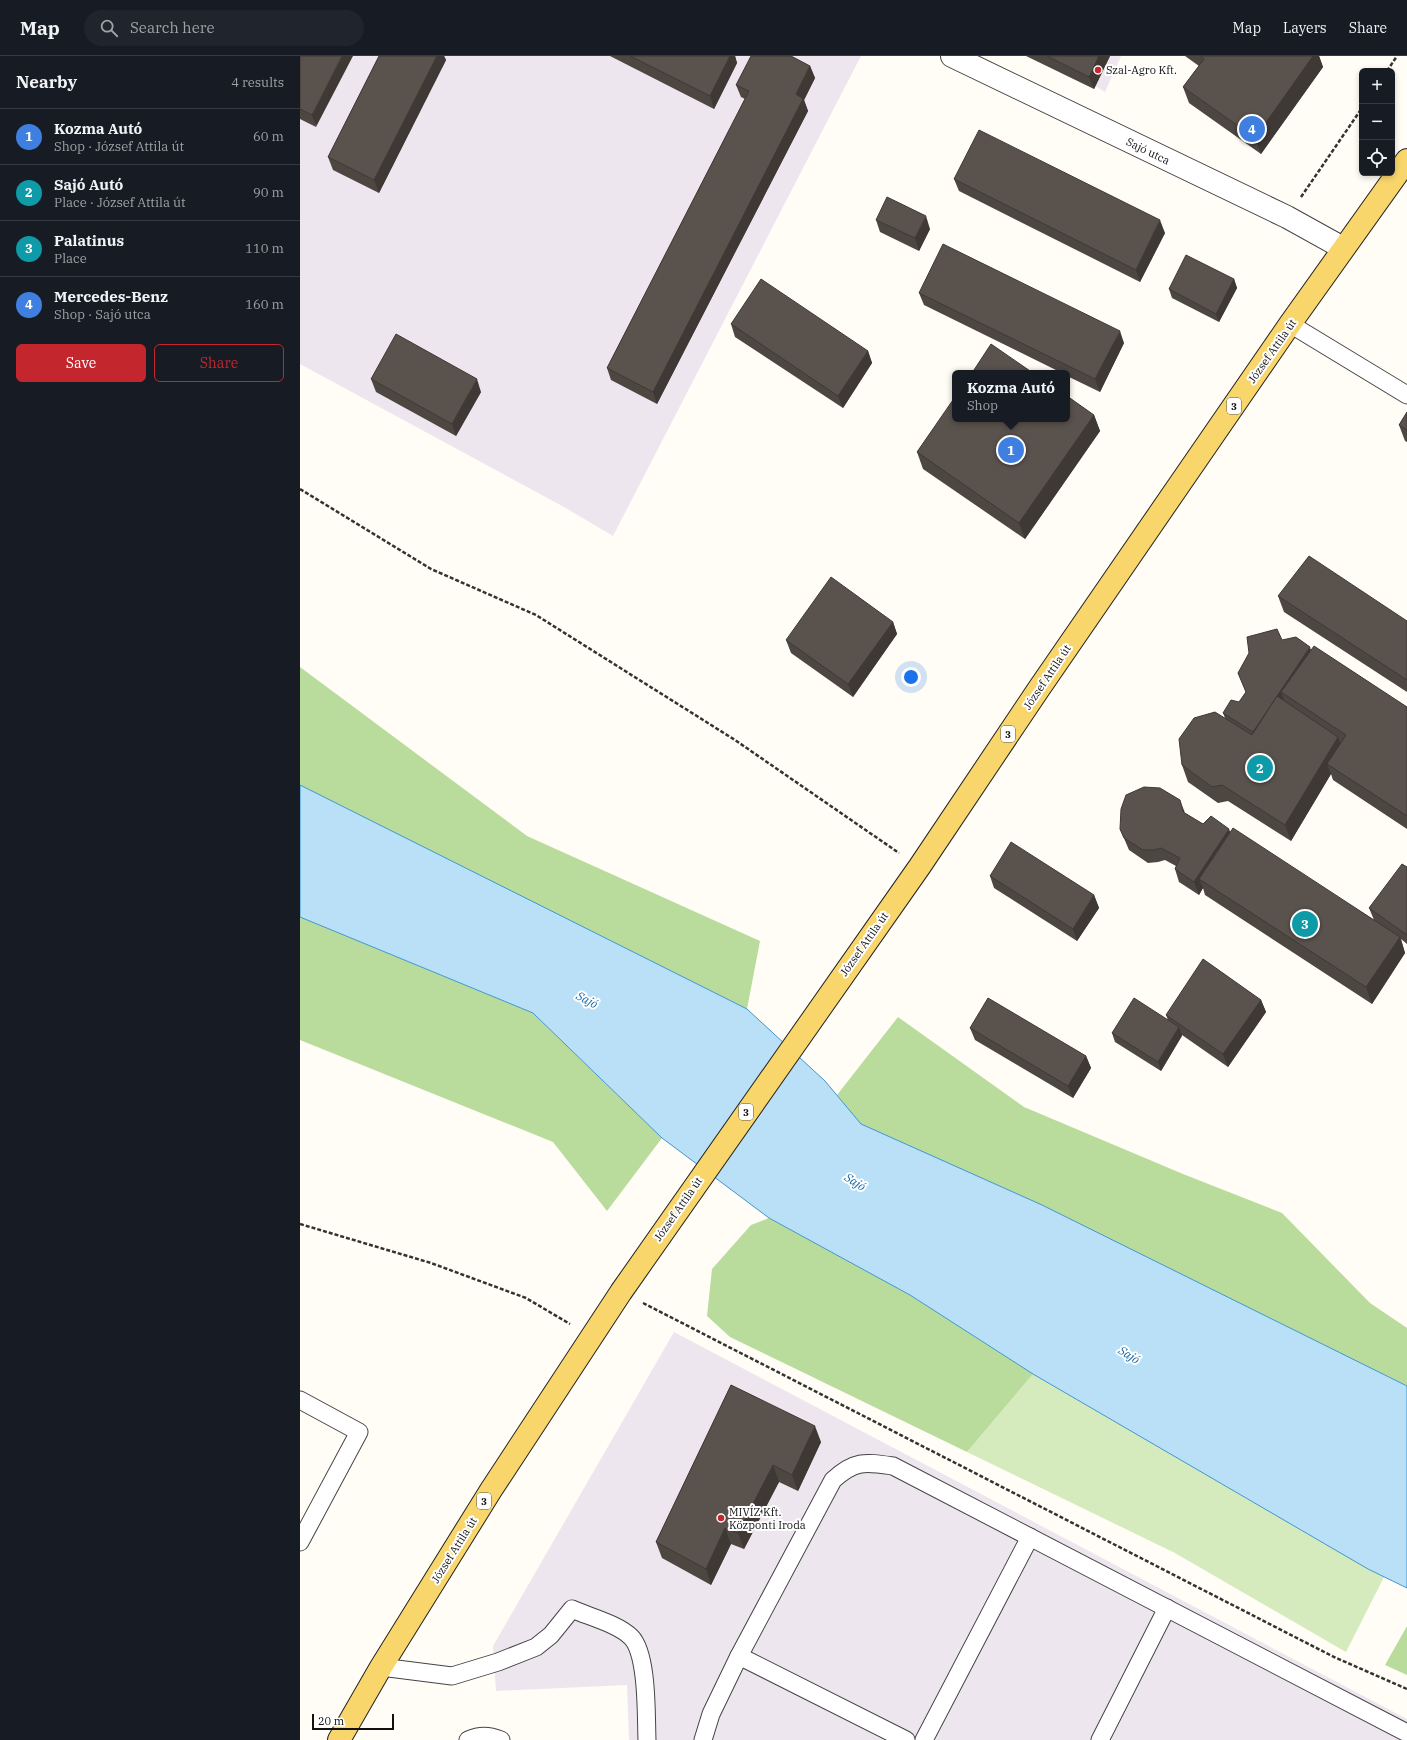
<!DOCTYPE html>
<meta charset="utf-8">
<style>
:root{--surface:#171b24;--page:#20242c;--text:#f1f3f6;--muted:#9ea1a6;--line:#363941;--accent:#c4262e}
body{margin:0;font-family:"IBM Plex Serif",serif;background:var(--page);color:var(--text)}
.controls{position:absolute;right:12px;top:12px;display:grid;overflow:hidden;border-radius:6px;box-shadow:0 2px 6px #0003}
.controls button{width:36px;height:36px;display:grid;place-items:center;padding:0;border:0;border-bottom:1px solid var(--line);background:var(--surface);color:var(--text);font:20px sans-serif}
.scale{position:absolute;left:12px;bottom:10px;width:82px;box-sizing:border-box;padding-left:4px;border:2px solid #111;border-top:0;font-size:11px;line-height:14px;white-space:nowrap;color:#111;-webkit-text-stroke:3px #fff;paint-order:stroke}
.you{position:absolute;left:611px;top:621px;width:14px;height:14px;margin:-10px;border:3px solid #fff;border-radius:50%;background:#1a73e8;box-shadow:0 0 0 6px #1a73e833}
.badge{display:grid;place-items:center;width:26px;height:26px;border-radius:50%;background:var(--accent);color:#fff;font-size:13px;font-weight:700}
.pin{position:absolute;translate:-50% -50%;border:2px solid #fff;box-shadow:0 1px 4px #0006}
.popup{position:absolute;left:652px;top:314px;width:118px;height:52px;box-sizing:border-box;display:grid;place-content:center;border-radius:6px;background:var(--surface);filter:drop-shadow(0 1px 3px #0005);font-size:13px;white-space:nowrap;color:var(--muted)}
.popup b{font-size:15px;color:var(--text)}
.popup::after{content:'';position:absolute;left:50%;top:100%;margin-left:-8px;border:8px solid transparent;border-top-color:var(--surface)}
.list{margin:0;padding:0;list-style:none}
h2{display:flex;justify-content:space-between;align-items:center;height:52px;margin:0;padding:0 16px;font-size:17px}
h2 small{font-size:13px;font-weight:400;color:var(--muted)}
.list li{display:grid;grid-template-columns:26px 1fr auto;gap:12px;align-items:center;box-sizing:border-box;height:56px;padding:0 16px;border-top:1px solid var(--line)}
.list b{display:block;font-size:15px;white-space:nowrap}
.list p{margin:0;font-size:13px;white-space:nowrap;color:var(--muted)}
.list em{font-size:13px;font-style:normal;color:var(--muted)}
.actions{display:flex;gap:8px;padding:12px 16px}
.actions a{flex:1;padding:9px 0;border:1px solid var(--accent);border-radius:6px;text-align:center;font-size:14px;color:var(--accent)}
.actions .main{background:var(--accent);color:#fff}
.icon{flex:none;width:22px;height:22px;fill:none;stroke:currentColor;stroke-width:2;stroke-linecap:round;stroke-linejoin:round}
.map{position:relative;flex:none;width:1107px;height:1684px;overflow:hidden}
header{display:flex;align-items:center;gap:24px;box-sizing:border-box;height:56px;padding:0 20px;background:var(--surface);border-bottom:1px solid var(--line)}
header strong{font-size:19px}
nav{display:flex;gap:22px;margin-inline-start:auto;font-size:14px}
.search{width:280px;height:36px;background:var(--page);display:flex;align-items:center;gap:10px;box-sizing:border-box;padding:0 14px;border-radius:22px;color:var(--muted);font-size:15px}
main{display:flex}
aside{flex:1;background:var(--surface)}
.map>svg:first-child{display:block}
.industrial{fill:#eee6ef}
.green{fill:#d5ebbd}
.forest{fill:#b9dc9c}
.water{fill:#b9e0f7;stroke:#3f96cf}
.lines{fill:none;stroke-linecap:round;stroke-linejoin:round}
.lane-casing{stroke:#444;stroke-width:19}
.street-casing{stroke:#444;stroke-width:24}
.primary-casing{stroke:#222;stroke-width:24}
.path{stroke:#333;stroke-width:2.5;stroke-dasharray:4 2;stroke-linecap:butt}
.lane{stroke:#fff;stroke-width:17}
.street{stroke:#fff;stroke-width:22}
.primary{stroke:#f9d66b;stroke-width:22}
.wall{fill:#4d4742}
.shaded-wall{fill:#3f3936}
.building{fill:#5a524d;stroke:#3f3936}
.poi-dot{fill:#c4262e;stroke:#fff;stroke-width:1.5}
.labels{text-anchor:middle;stroke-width:4;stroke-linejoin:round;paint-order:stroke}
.shield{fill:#fff;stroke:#585858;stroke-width:1}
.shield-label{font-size:10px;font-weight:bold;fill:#111}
.poi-label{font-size:11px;fill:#111;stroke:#fff;text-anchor:start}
.street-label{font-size:11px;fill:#111;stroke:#fff}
.water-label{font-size:12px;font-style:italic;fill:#1768a6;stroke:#fff}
</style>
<header>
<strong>Map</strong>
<div class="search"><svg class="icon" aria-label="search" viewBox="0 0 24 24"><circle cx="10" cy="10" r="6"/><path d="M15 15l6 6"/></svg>Search here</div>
<nav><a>Map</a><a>Layers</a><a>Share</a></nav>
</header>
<main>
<aside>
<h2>Nearby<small>4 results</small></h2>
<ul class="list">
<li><span class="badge" style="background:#3f7fe0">1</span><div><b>Kozma Autó</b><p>Shop · József Attila út</p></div><em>60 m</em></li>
<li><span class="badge" style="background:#0f9aa8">2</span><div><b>Sajó Autó</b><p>Place · József Attila út</p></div><em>90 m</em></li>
<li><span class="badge" style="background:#0f9aa8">3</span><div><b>Palatinus</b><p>Place</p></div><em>110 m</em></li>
<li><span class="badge" style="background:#3f7fe0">4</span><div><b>Mercedes-Benz</b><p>Shop · Sajó utca</p></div><em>160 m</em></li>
</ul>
<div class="actions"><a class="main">Save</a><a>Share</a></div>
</aside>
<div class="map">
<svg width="1107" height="1684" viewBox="0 0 1107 1684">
<rect width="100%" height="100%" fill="#fffdf5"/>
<g class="industrial">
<polygon points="0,0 561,0 313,480 264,451 0,308"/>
<polygon points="747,0 821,0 805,36"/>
<polygon points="374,1276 1107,1663 1107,1684 329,1684 327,1629 196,1635 193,1590"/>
</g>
<polygon class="green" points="733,1318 1068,1513 1084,1521 1046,1596 875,1497 667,1396"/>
<g class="forest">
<polygon points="0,611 227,780 460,885 447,953 0,729"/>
<polygon points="0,861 233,957 362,1082 307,1155 253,1086 0,984"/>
<polygon points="598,961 724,1051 883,1118 982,1157 1070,1247 1107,1272 1107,1330 742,1149 560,1068 537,1039"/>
<polygon points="469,1162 610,1239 733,1318 667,1396 430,1281 407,1260 412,1213 451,1169"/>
<polygon points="1107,1570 1107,1619 1085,1609"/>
</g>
<polygon class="water" points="0,729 447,953 525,1025 561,1068 742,1149 1107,1330 1107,1532 1068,1513 733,1318 610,1239 469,1162 362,1082 233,957 0,861"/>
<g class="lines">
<g class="lane-casing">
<g id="lane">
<polyline points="990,268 1107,339"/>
<polyline points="0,1344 59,1376 0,1486"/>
<polyline points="439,1600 606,1684"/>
<path d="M81 1611 152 1620 198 1606 236 1591 251 1579 272 1553C290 1561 318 1568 331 1581 348 1598 346 1660 347 1684"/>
<path d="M168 1684C180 1679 188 1679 201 1684"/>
<path d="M403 1684 411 1658 439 1600 533 1424C555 1404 565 1406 593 1410L1107 1677"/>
<polyline points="624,1684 730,1481"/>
<polyline points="800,1684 867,1552"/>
</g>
</g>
<g class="street-casing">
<polyline id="street" points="652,0 987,161 1043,192"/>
</g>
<g class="primary-casing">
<polyline id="primary" points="39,1684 81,1611 191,1434 321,1236 620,810 738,634 877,432 990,268 1107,104"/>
</g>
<g class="path">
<polyline points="1087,15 1097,0"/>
<polyline points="1001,141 1062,52"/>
<polyline points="0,433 131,513 236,559 435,684 599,797"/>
<polyline points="0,1168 131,1207 226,1242 270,1268"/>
<polyline points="343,1247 1034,1601 1107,1633"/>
</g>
<use href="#lane" class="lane"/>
<use href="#street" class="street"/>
<use href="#primary" class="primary"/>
</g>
<g class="wall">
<polygon points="0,0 16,71 0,63"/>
<polygon points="79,0 144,0 146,4 79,137 33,114 28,101"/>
<polygon points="310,0 435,0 437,7 414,53"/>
<polygon points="726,0 810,0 794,33"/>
<polygon points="885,0 1019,0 1023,11 961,98 889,47 883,31 899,10"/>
<polygon points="510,10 515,22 504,44 508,55 357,348 311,324 307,312 445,43 441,41 436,29"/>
<polygon points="654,123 865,177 840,226 659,135"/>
<polygon points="576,164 630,173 619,195 580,176"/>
<polygon points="934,223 937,232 919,266 872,242 869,233"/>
<polygon points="619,237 824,287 800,336 767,320 767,317 762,317 624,249"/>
<polygon points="431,268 568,295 572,307 543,352 435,281"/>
<polygon points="71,323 181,336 156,380 76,336"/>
<polygon points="1107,356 1107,386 1105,385 1099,369"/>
<polygon points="794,359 800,375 725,483 623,413 617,396"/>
<polygon points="978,540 1107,565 1107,636 984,556"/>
<polygon points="593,566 597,578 553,641 491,597 486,584"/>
<polygon points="982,584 1011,594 1107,651 1107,773 1033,724 1031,718 991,785 928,745 918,747 888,726 882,709 925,662 923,657 939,646 946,636 938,617"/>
<polygon points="885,757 903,768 930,776 1074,864 1069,852 1107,811 1107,888 1101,883 1105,897 1072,948 905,839 903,832 899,839 879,826 875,813 876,810 865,804 858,806 848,807 829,794 820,773"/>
<polygon points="690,820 794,839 799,852 777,885 694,832"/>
<polygon points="961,944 966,956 928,1011 882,979 861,1015 815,986 812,977 868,964 866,959"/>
<polygon points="670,972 786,1000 791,1012 773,1042 675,984"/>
<polygon points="431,1329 521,1386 498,1435 479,1426 444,1493 431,1488 411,1529 362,1502 356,1486"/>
</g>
<g class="shaded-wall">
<polygon points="42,0 53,0 16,71 12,59"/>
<polygon points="137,0 144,0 146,4 79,137 74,124"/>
<polygon points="430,0 435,0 437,7 414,53 410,40"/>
<polygon points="799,0 810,0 794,33 789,21"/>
<polygon points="1013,0 1019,0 1023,11 961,98 955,82"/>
<polygon points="510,10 515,22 504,44 508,55 357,348 353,336 496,38"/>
<polygon points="626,160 630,173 619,195 615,182"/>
<polygon points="860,164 865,177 840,226 836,214"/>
<polygon points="934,223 937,232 919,266 916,258"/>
<polygon points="820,275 824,287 800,336 795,323"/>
<polygon points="568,295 572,307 543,352 538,340"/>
<polygon points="177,323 181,336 156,380 152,368"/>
<polygon points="794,359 800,375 725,483 719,467"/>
<polygon points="593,566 597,578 553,641 548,628"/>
<polygon points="1010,591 1014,604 981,636 985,647 958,688 953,676"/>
<polygon points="1038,681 1044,697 1027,708 1031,718 991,785 985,769"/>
<polygon points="880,744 885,757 883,756"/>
<polygon points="929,773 934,785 899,823 903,832 899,839 894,826"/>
<polygon points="794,839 799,852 777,885 773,873"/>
<polygon points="1100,881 1105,897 1072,948 1066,931"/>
<polygon points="961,944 966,956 928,1011 923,998"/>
<polygon points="879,971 882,980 861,1015 858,1006"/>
<polygon points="786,1000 791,1012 773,1042 768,1030"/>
<polygon points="515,1370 521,1386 498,1435 492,1419"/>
<polygon points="473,1409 479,1426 444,1493 438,1477"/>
<polygon points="425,1472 431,1488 411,1529 406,1513"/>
</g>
<g class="building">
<polygon points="0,0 42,0 12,59 0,53"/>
<polygon points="79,0 137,0 74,124 28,101"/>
<polygon points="330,0 430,0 410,40"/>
<polygon points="451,0 491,0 510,10 496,38 503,43 353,336 307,312 449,35 436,29"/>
<polygon points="747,0 799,0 789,21"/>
<polygon points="901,0 1013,0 955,82 883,31 904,3"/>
<polygon points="679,74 860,164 836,214 654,123"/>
<polygon points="587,141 626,160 615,182 576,164"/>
<polygon points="643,188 820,275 795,323 619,237"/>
<polygon points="886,199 934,223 916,258 869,233"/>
<polygon points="461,223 568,295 538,340 431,268"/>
<polygon points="96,278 177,323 152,368 71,323"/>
<polygon points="691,288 733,317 672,317"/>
<polygon points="767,340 794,359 719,467 617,396 655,341 655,363 767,363"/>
<polygon points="1107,356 1107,374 1099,369"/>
<polygon points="1009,500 1107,565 1107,624 978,540"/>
<polygon points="531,521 593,566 548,628 486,584"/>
<polygon points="977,573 982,584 996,581 1010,591 953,676 923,657 931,644 939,646 946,636 938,617 949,597 947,581"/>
<polygon points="1014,590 1107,651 1107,760 1027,708 1046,679 981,636"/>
<polygon points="977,640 1038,681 985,769 922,729 912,731 882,709 879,683 894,662 915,656 952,679"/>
<polygon points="844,731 860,732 880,744 883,756 903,768 911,760 929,773 894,826 875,813 880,802 861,792 854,794 843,794 824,782 820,773 821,753 826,739"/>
<polygon points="933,772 1100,881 1066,931 899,823"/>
<polygon points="711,786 794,839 773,873 690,820"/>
<polygon points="1102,808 1107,811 1107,879 1069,852"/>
<polygon points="903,903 961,944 923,998 866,959"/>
<polygon points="688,942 786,1000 768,1030 670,972"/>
<polygon points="834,942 879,971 858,1006 812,977"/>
<polygon points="431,1329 515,1370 492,1419 473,1409 438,1477 425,1472 406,1513 356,1486"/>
</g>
<g class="poi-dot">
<circle cx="798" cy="14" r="4"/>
<circle cx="421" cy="1462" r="4"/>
</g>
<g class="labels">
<g class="shield">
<rect x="927" y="342" width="14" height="16" rx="3"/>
<rect x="701" y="670" width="14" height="16" rx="3"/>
<rect x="439" y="1048" width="14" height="16" rx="3"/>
<rect x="177" y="1437" width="14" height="16" rx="3"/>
</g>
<g class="shield-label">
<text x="934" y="354">3</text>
<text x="708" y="682">3</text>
<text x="446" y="1060">3</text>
<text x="184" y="1449">3</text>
</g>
<g class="poi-label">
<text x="806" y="18">Szal-Agro Kft.</text>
<text x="429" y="1460">MIVÍZ Kft.<tspan x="429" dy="13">Központi Iroda</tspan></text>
</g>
<g class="street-label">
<text transform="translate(848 95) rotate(26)" y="4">Sajó utca</text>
<text transform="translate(972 295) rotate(-55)" y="4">József Attila út</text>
<text transform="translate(747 621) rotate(-56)" y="4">József Attila út</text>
<text transform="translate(564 888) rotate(-55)" y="4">József Attila út</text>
<text transform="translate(378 1153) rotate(-55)" y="4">József Attila út</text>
<text transform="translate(154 1494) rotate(-58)" y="4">József Attila út</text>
</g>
<g class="water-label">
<text transform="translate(287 944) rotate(27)" y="4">Sajó</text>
<text transform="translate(555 1126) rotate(32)" y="4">Sajó</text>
<text transform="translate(829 1299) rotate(32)" y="4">Sajó</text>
</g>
</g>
</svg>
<div class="controls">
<button>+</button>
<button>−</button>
<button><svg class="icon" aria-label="locate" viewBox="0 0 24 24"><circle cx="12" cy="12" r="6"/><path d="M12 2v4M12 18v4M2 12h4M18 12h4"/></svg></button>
</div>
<div class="scale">20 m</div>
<div class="you"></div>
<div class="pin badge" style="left:711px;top:394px;background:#3f7fe0">1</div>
<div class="popup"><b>Kozma Autó</b>Shop</div>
<div class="pin badge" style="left:960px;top:712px;background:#0f9aa8">2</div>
<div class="pin badge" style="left:1005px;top:868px;background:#0f9aa8">3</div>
<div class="pin badge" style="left:952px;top:73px;background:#3f7fe0">4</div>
</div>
</main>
